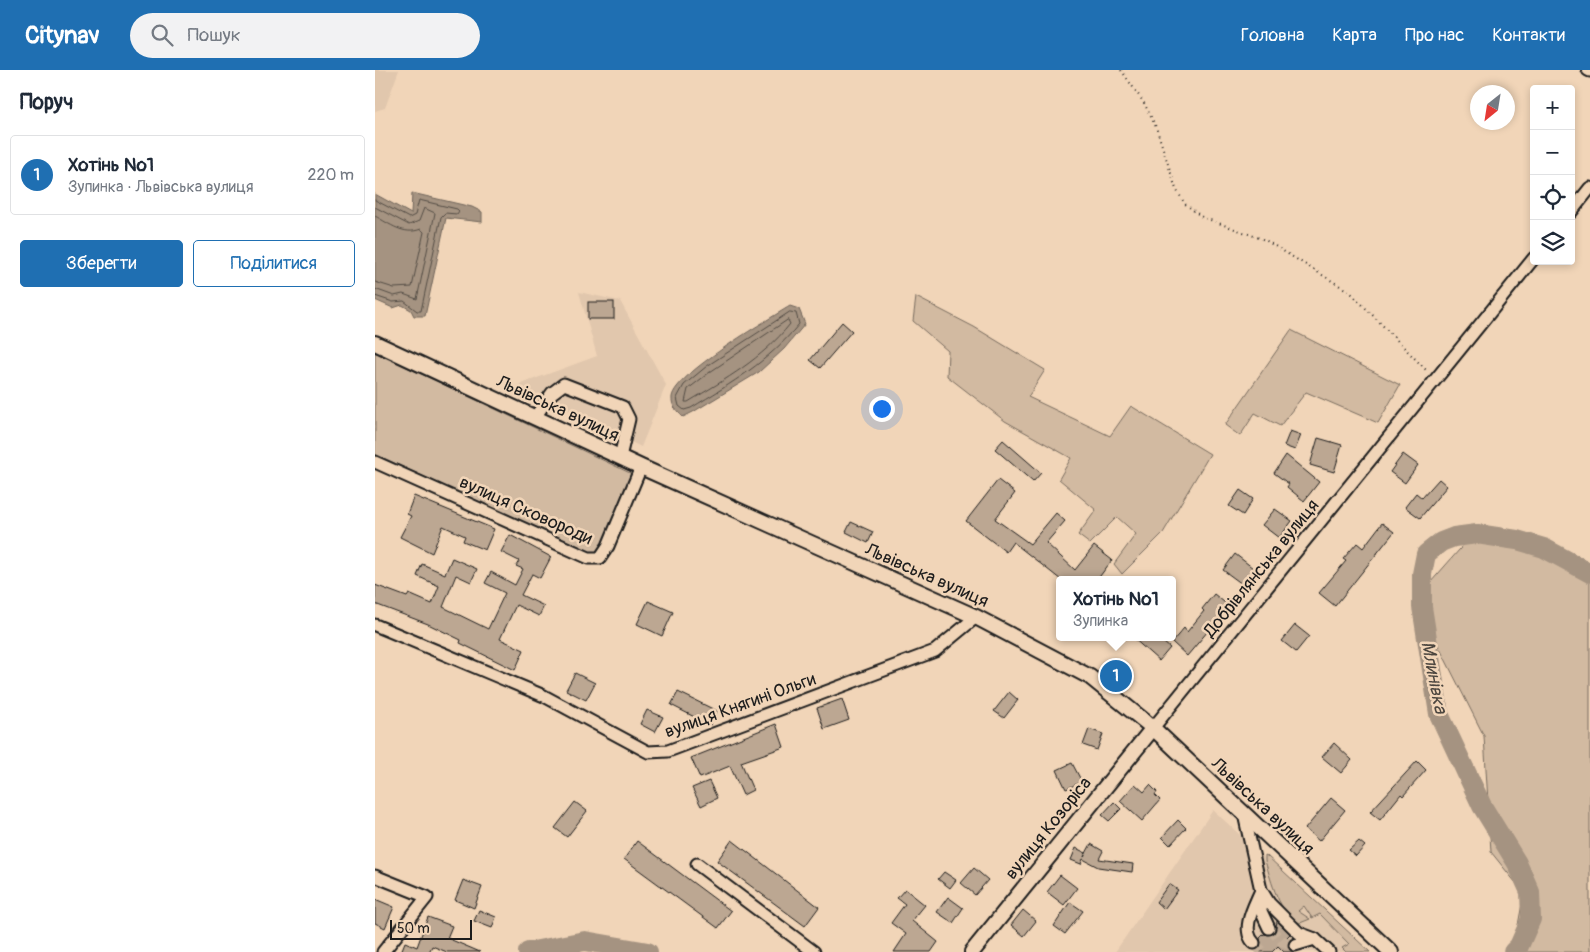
<!DOCTYPE html>
<html lang="uk">
<meta charset="utf-8">
<style>
:root{--surface:#fff;--page:#f2f2f3;--text:#1f2937;--muted:#747a83;--line:#e0e1e3;--accent:#1f6fb2}
body{margin:0;font-family:Pangolin,sans-serif;background:var(--page);color:var(--text)}
.controls{position:absolute;right:15px;top:15px;display:grid;overflow:hidden;border-radius:5px;box-shadow:0 2px 8px #0003}
.controls button{width:45px;height:45px;display:grid;place-items:center;padding:0;border:0;border-bottom:1px solid var(--line);background:var(--surface);color:var(--text);font:25px sans-serif}
.compass{position:absolute;left:1095px;top:15px;width:45px;height:45px;border-radius:50%;background:var(--surface);box-shadow:0 2px 8px #0003;rotate:210deg}
.scale{position:absolute;left:15px;bottom:12px;width:82px;box-sizing:border-box;padding-left:5px;border:2px solid #1c1c1c;border-top:0;font-size:14px;line-height:18px;white-space:nowrap;color:#1c1c1c;-webkit-text-stroke:4px #f1d5b8;paint-order:stroke}
.you{position:absolute;left:506px;top:338px;width:18px;height:18px;margin:-12px;border:4px solid #fff;border-radius:50%;background:#1a73e8;box-shadow:0 0 0 8px #1a73e833}
.badge{display:grid;place-items:center;width:32px;height:32px;border-radius:50%;background:var(--accent);color:#fff;font-size:16px;font-weight:700}
.pin{position:absolute;translate:-50% -50%;border:2px solid #fff;box-shadow:0 1px 5px #0006}
.popup{position:absolute;left:681px;top:506px;width:120px;height:65px;box-sizing:border-box;display:grid;place-content:center;border-radius:5px;background:var(--surface);filter:drop-shadow(0 1px 4px #0005);font-size:16px;white-space:nowrap;color:var(--muted)}
.popup b{font-size:19px;color:var(--text)}
.popup::after{content:'';position:absolute;left:50%;top:100%;margin-left:-10px;border:10px solid transparent;border-top-color:var(--surface)}
.list{margin:0;padding:0;list-style:none}
h2{display:flex;justify-content:space-between;align-items:center;height:65px;margin:0;padding:0 20px;font-size:21px}
h2 small{font-size:16px;font-weight:400;color:var(--muted)}
.list li{display:grid;grid-template-columns:32px 1fr auto;gap:15px;align-items:center;box-sizing:border-box;height:80px;margin:0 10px 10px;padding:0 10px;border:1px solid var(--line);border-radius:5px}
.list b{display:block;font-size:19px;white-space:nowrap}
.list p{margin:0;font-size:16px;white-space:nowrap;color:var(--muted)}
.list em{font-size:16px;font-style:normal;color:var(--muted)}
.actions{display:flex;gap:10px;padding:15px 20px}
.actions a{flex:1;padding:11px 0;border:1px solid var(--accent);border-radius:5px;text-align:center;font-size:18px;color:var(--accent)}
.actions .main{background:var(--accent);color:#fff}
.icon{flex:none;width:28px;height:28px;fill:none;stroke:currentColor;stroke-width:2;stroke-linecap:round;stroke-linejoin:round}
.map{position:relative;flex:none;width:1215px;height:882px;overflow:hidden}
header{display:flex;align-items:center;gap:30px;box-sizing:border-box;height:70px;padding:0 25px;background:var(--accent);color:#fff}
header strong{font-size:24px}
nav{display:flex;gap:28px;margin-inline-start:auto;font-size:18px}
.search{width:350px;height:45px;background:var(--page);display:flex;align-items:center;gap:12px;box-sizing:border-box;padding:0 18px;border-radius:28px;color:var(--muted);font-size:19px}
main{display:flex}
aside{flex:1;background:var(--surface)}
.map>svg:first-child{display:block}
.built{fill:#e1c7ad}
.green{fill:#d2baa1;stroke:#776b5e}
.water{fill:#a59381;stroke:#6e6359}
.lines{fill:none;stroke-linecap:round;stroke-linejoin:round}
.shore{stroke:#534c44;stroke-width:1}
.river{stroke:#a59381;stroke-width:20}
.building{fill:#bca792;stroke:#1c1c1c}
.minor-tunnel{stroke:#c6b099;stroke-width:11;stroke-dasharray:11 5.5;stroke-linecap:butt}
.minor-casing{stroke:#1c1c1c;stroke-width:15}
.major-casing{stroke:#1c1c1c;stroke-width:18}
.path{stroke:#1c1c1c;stroke-width:2;stroke-dasharray:1 4;stroke-linecap:butt}
.minor{stroke:#f1d5b8;stroke-width:11}
.major{stroke:#f1d5b8;stroke-width:14}
.labels{text-anchor:middle;stroke-width:5;stroke-linejoin:round;paint-order:stroke}
.street-label{font-size:18px;fill:#1c1c1c;stroke:#f1d5b8}
.water-label{font-size:19px;font-style:italic;fill:#4c463f;stroke:#f1d5b8}
</style>
<header>
<strong>Citynav</strong>
<div class="search"><svg class="icon" aria-label="search" viewBox="0 0 24 24"><circle cx="10" cy="10" r="6"/><path d="M15 15l6 6"/></svg>Пошук</div>
<nav><a>Головна</a><a>Карта</a><a>Про нас</a><a>Контакти</a></nav>
</header>
<main>
<aside>
<h2>Поруч<small></small></h2>
<ul class="list">
<li><span class="badge">1</span><div><b>Хотінь №1</b><p>Зупинка · Львівська вулиця</p></div><em>220 m</em></li>
</ul>
<div class="actions"><a class="main">Зберегти</a><a>Поділитися</a></div>
</aside>
<div class="map">
<svg width="1215" height="882" viewBox="0 0 1215 882">
<rect width="100%" height="100%" fill="#f1d5b8"/>
<filter id="ink" filterUnits="userSpaceOnUse"><feTurbulence type="fractalNoise" baseFrequency=".02" numOctaves="2"/><feDisplacementMap in="SourceGraphic" scale="10" xChannelSelector="R" yChannelSelector="G"/><feConvolveMatrix kernelMatrix="1 2 1 2 8 2 1 2 1" color-interpolation-filters="sRGB"/></filter>
<g filter="url(#ink)">
<g class="built">
<polygon points="0,0 24,0 10,38 0,41"/>
<polygon points="204,222 245,231 291,315 266,377 143,315 222,286"/>
<polygon points="838,740 992,882 740,882"/>
</g>
<g class="green">
<polygon points="541,227 599,257 670,300 653,327 735,366 756,336 835,384 788,463 747,504 739,494 761,464 742,447 715,474 703,465 721,440 684,409 696,388 630,351 572,306 573,281 538,251"/>
<polygon points="916,260 1025,315 1003,353 931,322 905,356 880,343 865,366 850,355"/>
<polygon points="0,282 257,404 224,482 214,483 0,384"/>
<polygon points="1092,471 1159,480 1212,509 1215,513 1215,882 1138,882 1149,823 1116,782 1109,666 1056,561 1055,513"/>
<path d="M890 785 892 786 995 882H971L967 878 974 874 945 844 937 848 929 836 923 841 935 849 925 853C903 843 897 812 890 791Z"/>
</g>
<g class="water">
<polygon points="37,123 97,137 107,142 107,152 71,148 50,246 39,246 36,240 27,235 18,238 0,230 0,124 36,144"/>
<path d="M415 236 424 239 430 254 409 279 384 302 318 342 308 347C302 341 296 336 297 327 300 304 392 250 415 236Z"/>
</g>
<g class="lines">
<g class="shore">
<polyline points="0,130 34,148 40,145 44,130 82,139 84,141 82,144 70,143 66,147 46,241 42,241 29,231 18,232 0,226"/>
<polyline points="0,137 34,155 44,151 49,138 60,143 42,229 28,224 19,226 0,219"/>
<path d="M0 146C15 154 29 166 46 159L49 162 37 217 19 218 0 212"/>
<path d="M415 242 421 243 424 254C392 293 358 312 316 338L309 340 304 336 302 328 309 315 332 296Z"/>
<path d="M413 250 415 254C387 289 351 309 313 332H310L313 319 335 302Z"/>
</g>
<g class="river">
<polyline points="153,882 210,871 273,882"/>
<polyline points="1138,882 1144,876 1156,849 1155,822 1142,793 1107,736 1064,644 1047,537 1047,504 1051,484 1066,472 1079,467 1102,464 1142,470 1169,478 1215,503"/>
</g>
</g>
<g class="building">
<rect x="213" y="232" width="26" height="17"/>
<polygon points="467,252 477,261 445,298 435,290"/>
<polygon points="915,361 926,365 920,380 909,376"/>
<polygon points="943,368 967,375 959,402 935,395"/>
<polygon points="628,370 666,403 658,412 620,379"/>
<polygon points="1028,384 1043,395 1030,413 1015,402"/>
<polygon points="911,385 944,412 929,431 912,417 914,414 899,403"/>
<polygon points="1064,409 1072,416 1045,448 1030,437 1041,423 1047,428"/>
<polygon points="623,410 640,423 620,449 655,474 681,443 690,451 671,473 700,500 719,476 737,490 722,510 686,510 638,472 631,482 591,451"/>
<polygon points="865,420 878,429 868,445 854,436"/>
<polygon points="39,426 119,459 110,480 88,471 90,466 68,456 57,483 25,467 36,446 32,444"/>
<polygon points="900,439 917,451 904,468 887,455"/>
<polygon points="476,452 498,462 493,473 471,462"/>
<polygon points="1007,453 1019,462 960,536 944,523 971,491 968,489 982,473 988,478"/>
<polygon points="135,465 176,487 165,508 157,504 146,525 169,536 164,546 141,535 125,569 149,580 140,600 85,573 86,570 53,554 0,534 0,515 32,527 34,524 57,534 64,516 42,506 47,494 70,504 77,488 102,499 96,512 81,505 68,537 113,559 130,523 110,513 116,502 140,515 148,499 141,496 144,491 126,482"/>
<polygon points="860,484 878,498 867,514 848,500"/>
<polygon points="839,524 854,536 812,586 797,572 809,558 812,562 829,541 827,539"/>
<polygon points="273,531 298,542 287,566 262,554"/>
<polygon points="920,555 934,566 921,582 907,571"/>
<polygon points="757,567 782,567 795,578 784,591"/>
<polygon points="200,603 220,613 211,630 191,620"/>
<polygon points="303,622 342,641 335,655 296,635"/>
<polygon points="634,622 643,630 629,648 619,641"/>
<polygon points="467,629 474,650 449,659 442,638"/>
<polygon points="272,640 288,647 280,662 265,654"/>
<polygon points="401,654 409,677 366,692 378,720 368,725 355,696 325,708 316,688"/>
<polygon points="714,659 728,664 722,680 708,675"/>
<polygon points="959,673 977,690 966,703 947,687"/>
<polygon points="1042,691 1051,700 1028,726 1026,724 1005,750 995,742"/>
<polygon points="697,693 707,712 691,719 682,700"/>
<polygon points="334,711 342,728 326,736 317,718"/>
<polygon points="760,714 769,722 775,715 782,722 780,725 785,730 767,751 745,731"/>
<polygon points="956,728 970,740 944,771 930,759"/>
<polygon points="200,732 212,741 192,767 180,758"/>
<polygon points="739,732 746,739 734,751 727,745"/>
<polygon points="803,750 811,758 795,775 787,767"/>
<polygon points="357,770 444,837 430,856 342,791"/>
<polygon points="262,771 356,841 343,858 249,789"/>
<polygon points="984,771 990,776 981,786 974,780"/>
<polygon points="716,774 728,781 724,789 758,794 757,802 723,797 708,789 706,794 696,790 701,778 711,783 709,787"/>
<polygon points="599,798 613,810 600,825 586,813"/>
<polygon points="569,802 581,810 575,818 563,809"/>
<polygon points="685,805 702,818 689,835 672,822"/>
<polygon points="88,810 107,817 99,838 80,830"/>
<polygon points="794,814 803,820 789,839 781,832"/>
<polygon points="530,819 550,835 537,851 563,872 556,882 519,882 531,864 516,853 530,834 522,828"/>
<polygon points="573,827 588,838 578,853 562,842"/>
<polygon points="0,829 19,837 10,858 0,853"/>
<polygon points="695,832 708,841 690,864 679,856"/>
<polygon points="104,840 121,847 117,858 99,851"/>
<polygon points="648,840 661,851 649,866 636,855"/>
<polygon points="53,847 77,856 72,868 105,882 72,882 57,876 54,882 26,882 30,872 42,877"/>
<polygon points="902,851 915,864 912,867 915,870 913,877 918,882 909,882 903,876 897,882 883,882 881,880 886,873 885,868 889,864 894,865 900,863"/>
</g>
<g class="lines">
<g class="minor-tunnel">
<polyline points="894,858 907,871 920,875"/>
<polyline points="879,873 888,882"/>
</g>
<g class="minor-casing">
<g id="minor">
<polyline points="1213,0 1215,1"/>
<polyline points="1196,142 1215,118"/>
<polyline points="160,347 177,323 189,314 248,337 254,349 245,387"/>
<polyline points="0,392 214,488 225,488 233,476 266,397"/>
<polyline points="0,555 169,626 273,682 293,681 560,581 601,547"/>
<polyline points="778,658 1159,188"/>
<polyline points="869,744 886,820 894,833 924,863 940,869 954,882"/>
<polyline points="322,794 439,882"/>
<polyline points="0,806 52,827 8,882"/>
<polyline points="886,827 886,841 894,858"/>
<path d="M879 873C865 859 880 835 886 820"/>
<polyline points="920,875 940,869"/>
</g>
</g>
<g class="major-casing">
<g id="major">
<polyline points="0,273 266,397 601,547 715,607 778,658 1016,882"/>
<polyline points="597,882 778,658"/>
</g>
</g>
<polyline class="path" points="746,0 769,33 781,57 801,119 810,134 827,147 890,170 975,222 1053,302"/>
<use href="#minor" class="minor"/>
<use href="#major" class="major"/>
</g>
</g>
<g class="labels">
<g class="street-label">
<text transform="translate(183 338) rotate(25)" y="6">Львівська вулиця</text>
<text transform="translate(151 440) rotate(24)" y="6">вулиця Сковороди</text>
<text transform="translate(886 498) rotate(-51)" y="6">Добрівлянська вулиця</text>
<text transform="translate(552 505) rotate(24)" y="6">Львівська вулиця</text>
<text transform="translate(365 635) rotate(-20)" y="6">вулиця Княгині Ольги</text>
<text transform="translate(888 736) rotate(43)" y="6">Львівська вулиця</text>
<text transform="translate(673 758) rotate(-51)" y="6">вулиця Козоріса</text>
</g>
<g class="water-label">
<text transform="translate(1060 607) rotate(79)" y="7">Млинівка</text>
</g>
</g>
</svg>
<div class="controls">
<button>+</button>
<button>−</button>
<button><svg class="icon" aria-label="locate" viewBox="0 0 24 24"><circle cx="12" cy="12" r="6"/><path d="M12 2v4M12 18v4M2 12h4M18 12h4"/></svg></button>
<button><svg class="icon" aria-label="layers" viewBox="0 0 24 24"><path d="M12 4l9 5-9 5-9-5zM3 14l9 5 9-5"/></svg></button>
</div>
<svg class="compass" viewBox="-18 -18 36 36"><path d="M0-13l5 13h-10z" fill="#e53935"/><path d="M0 13l5-13h-10z" fill="#747a83"/></svg>
<div class="scale">50 m</div>
<div class="you"></div>
<div class="pin badge" style="left:741px;top:606px">1</div>
<div class="popup"><b>Хотінь №1</b>Зупинка</div>
</div>
</main>
